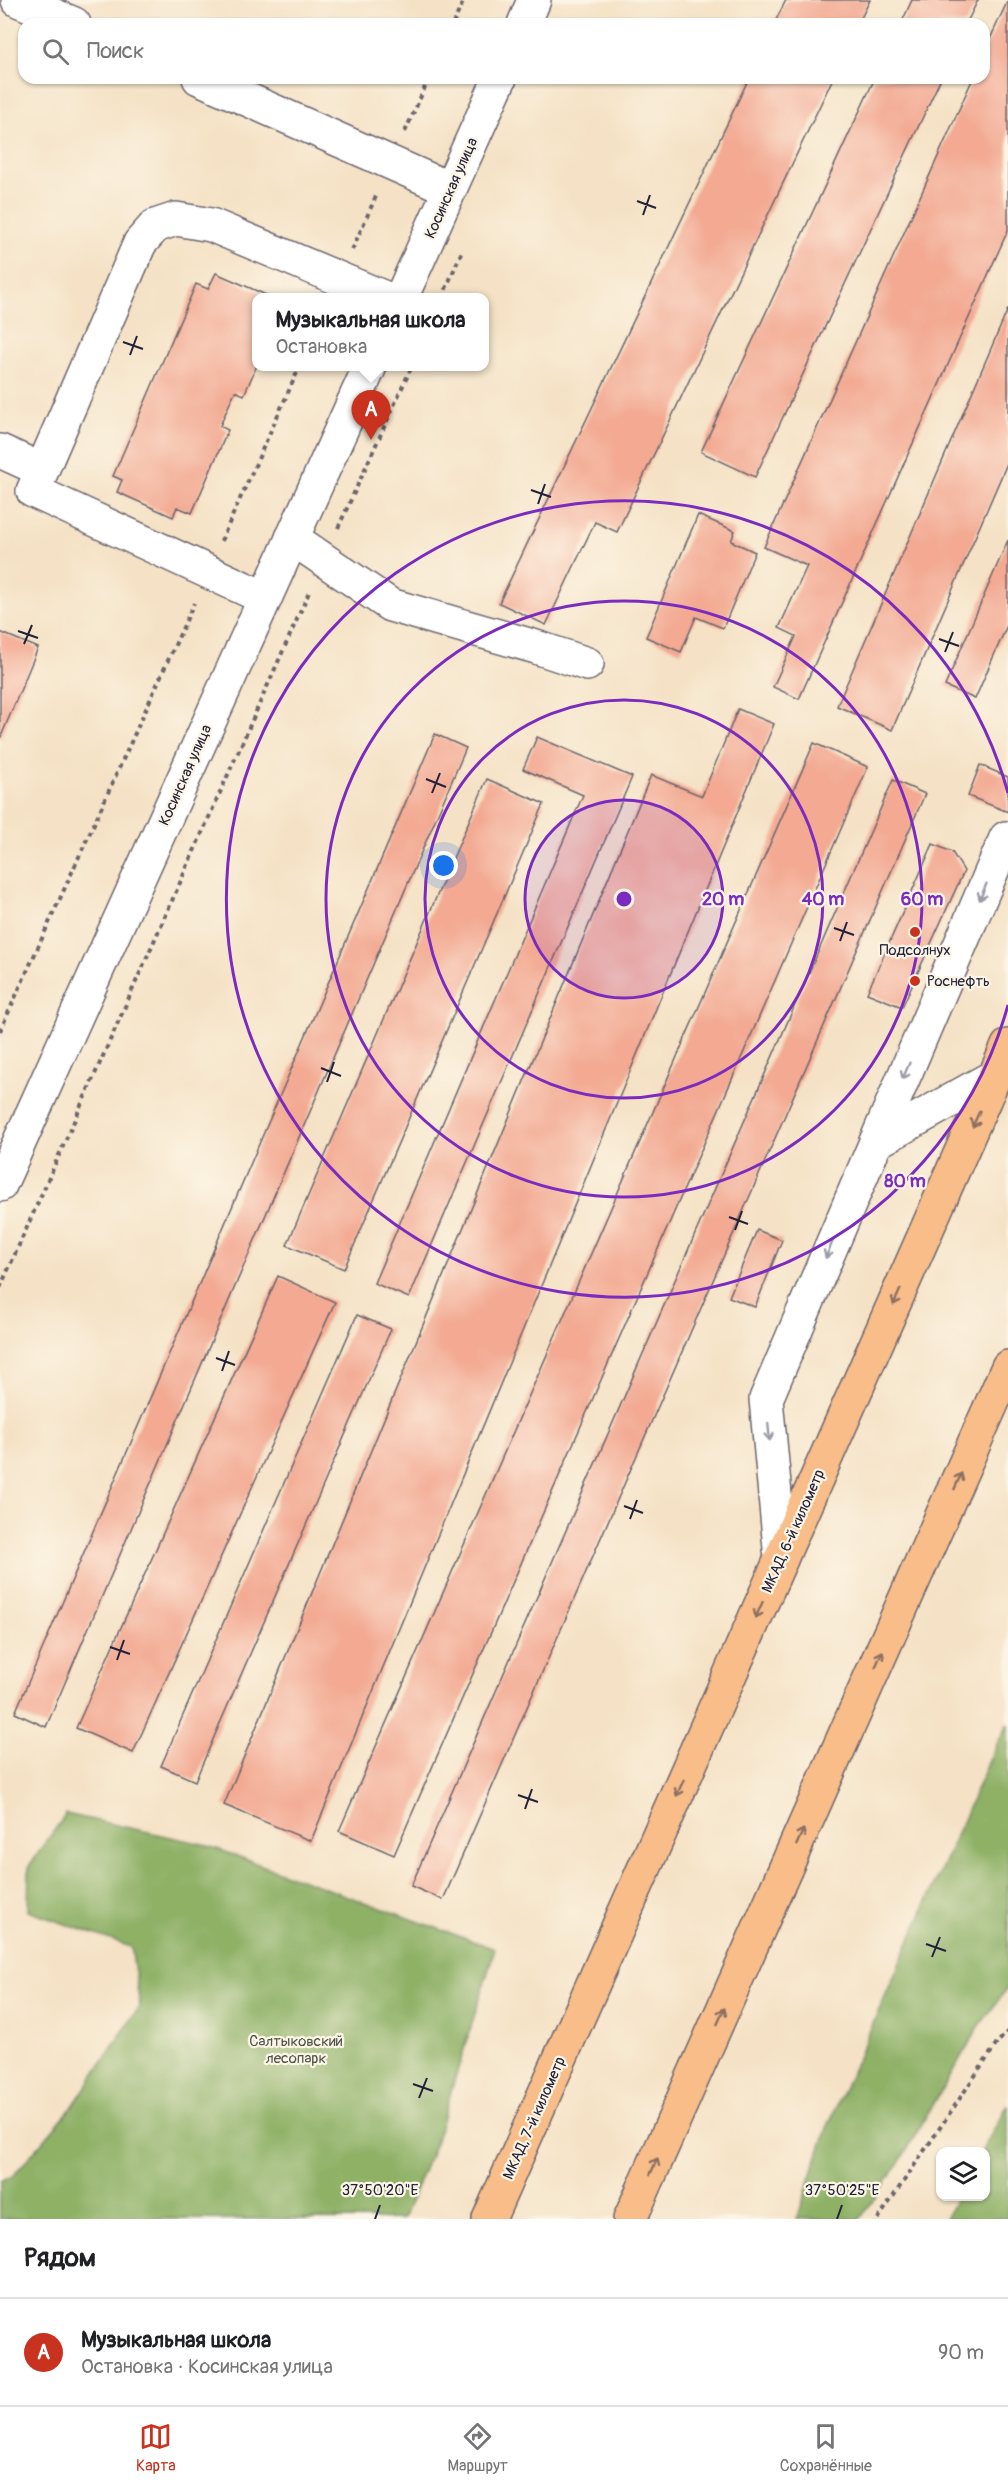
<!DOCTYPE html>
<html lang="ru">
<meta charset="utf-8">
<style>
:root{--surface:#fff;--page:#f2f2f2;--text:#202124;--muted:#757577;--line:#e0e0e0;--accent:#c8321e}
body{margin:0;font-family:Pangolin,sans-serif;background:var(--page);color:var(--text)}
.controls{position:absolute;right:18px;bottom:18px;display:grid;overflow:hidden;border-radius:12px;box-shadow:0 2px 4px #0004}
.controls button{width:54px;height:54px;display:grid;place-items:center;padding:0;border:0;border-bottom:2px solid var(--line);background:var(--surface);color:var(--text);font:30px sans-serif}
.you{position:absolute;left:444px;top:866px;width:21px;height:21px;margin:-15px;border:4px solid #fff;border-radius:50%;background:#1a73e8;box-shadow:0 0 0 9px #1a73e833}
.badge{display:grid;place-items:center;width:39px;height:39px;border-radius:50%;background:var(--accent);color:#fff;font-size:20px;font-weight:700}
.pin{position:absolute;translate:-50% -50px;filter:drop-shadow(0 2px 3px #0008)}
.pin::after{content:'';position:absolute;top:32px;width:21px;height:18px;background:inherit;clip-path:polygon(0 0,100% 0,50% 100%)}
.popup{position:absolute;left:252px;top:293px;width:237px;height:78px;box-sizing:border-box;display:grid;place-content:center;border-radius:12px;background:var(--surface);filter:drop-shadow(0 2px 4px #0005);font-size:20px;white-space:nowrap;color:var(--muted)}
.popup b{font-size:22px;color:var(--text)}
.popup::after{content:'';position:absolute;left:50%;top:100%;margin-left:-12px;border:12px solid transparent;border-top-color:var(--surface)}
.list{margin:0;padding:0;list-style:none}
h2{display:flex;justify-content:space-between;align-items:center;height:78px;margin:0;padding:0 24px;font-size:26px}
h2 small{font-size:20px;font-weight:400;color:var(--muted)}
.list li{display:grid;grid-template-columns:39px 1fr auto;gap:18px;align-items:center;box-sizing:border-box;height:108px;padding:0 24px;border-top:2px solid var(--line)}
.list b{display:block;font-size:22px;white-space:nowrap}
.list p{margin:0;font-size:20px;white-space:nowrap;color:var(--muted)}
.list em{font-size:20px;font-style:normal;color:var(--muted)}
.icon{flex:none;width:33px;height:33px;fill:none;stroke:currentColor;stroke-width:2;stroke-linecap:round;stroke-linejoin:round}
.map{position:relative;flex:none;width:1008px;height:2219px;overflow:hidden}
.search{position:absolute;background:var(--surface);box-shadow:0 2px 4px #0004;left:18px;right:18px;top:18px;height:66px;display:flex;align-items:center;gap:15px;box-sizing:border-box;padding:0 21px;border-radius:18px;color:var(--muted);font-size:22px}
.sheet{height:186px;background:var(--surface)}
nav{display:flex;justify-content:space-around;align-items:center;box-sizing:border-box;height:84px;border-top:2px solid var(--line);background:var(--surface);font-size:16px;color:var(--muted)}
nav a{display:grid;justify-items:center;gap:3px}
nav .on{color:var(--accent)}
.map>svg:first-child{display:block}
.forest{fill:#8eb166;stroke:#586a50;stroke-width:1.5}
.building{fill:#f3a992}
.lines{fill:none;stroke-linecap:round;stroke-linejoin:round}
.minor-casing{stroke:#6c656c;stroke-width:36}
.highway-casing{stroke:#6c656c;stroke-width:36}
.path{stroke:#6c656c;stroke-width:4;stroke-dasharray:4.5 4.5;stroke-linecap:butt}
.minor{stroke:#fff;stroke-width:33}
.highway{stroke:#f8bd89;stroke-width:33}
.oneway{stroke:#9c9ca7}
.oneway2{stroke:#8d7062}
.ticks{fill:none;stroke:#22223b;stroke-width:2}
.ring{fill:none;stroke:#7b2cbf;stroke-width:3}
.poi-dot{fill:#c8321e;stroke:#fcf5e5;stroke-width:2}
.labels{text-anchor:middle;stroke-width:4.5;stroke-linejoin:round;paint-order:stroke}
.street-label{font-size:15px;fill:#22223b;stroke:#fcf5e5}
.poi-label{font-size:15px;fill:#22223b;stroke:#fcf5e5}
.park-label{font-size:15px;fill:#4e564c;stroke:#fcf5e5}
.ticks-label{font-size:15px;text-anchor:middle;fill:#22223b;stroke:#fcf5e5;stroke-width:4.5;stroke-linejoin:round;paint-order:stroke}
.centre{fill:#7b2cbf;stroke:#fcf5e5;stroke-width:3}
.ring-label{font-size:18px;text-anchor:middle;font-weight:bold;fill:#7b2cbf;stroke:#fcf5e5;stroke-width:4.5;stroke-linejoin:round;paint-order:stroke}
</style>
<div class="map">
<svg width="1008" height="2219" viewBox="0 0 1008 2219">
<rect width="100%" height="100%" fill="#fcf5e5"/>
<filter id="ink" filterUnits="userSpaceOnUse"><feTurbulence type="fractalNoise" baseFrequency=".0167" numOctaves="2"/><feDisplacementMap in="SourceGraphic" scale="12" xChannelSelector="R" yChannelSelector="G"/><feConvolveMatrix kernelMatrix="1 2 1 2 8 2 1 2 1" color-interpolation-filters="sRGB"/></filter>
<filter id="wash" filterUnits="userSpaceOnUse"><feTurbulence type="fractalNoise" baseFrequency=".008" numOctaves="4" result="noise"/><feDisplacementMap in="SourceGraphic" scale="24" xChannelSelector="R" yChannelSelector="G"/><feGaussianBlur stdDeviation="1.35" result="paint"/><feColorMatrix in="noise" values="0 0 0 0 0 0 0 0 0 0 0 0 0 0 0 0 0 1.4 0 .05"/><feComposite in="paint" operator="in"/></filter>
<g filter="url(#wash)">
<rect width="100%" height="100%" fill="#f5e2c6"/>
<g class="forest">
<polygon points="1008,1723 1008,1987 978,2028 896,2168 860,2219 797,2219 827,2128 992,1754"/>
<polygon points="66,1814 203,1844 495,1949 435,2143 403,2219 0,2219 0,2180 13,2176 73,2106 140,2006 131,1947 28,1911 29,1866"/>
<polygon points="1008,2104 1008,2219 945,2219 957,2197 986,2196 986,2152 982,2151"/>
</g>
<g id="blocks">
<g class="building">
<polygon points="786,0 870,0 858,24 774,24"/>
<polygon points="912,0 978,0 966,24 901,24"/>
<polygon points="1008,0 1008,230 799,699 773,687 796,636 779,628 807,566 764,547 973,78 984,78 984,52"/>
<polygon points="749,78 833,78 617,532 595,522 546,625 499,603"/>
<polygon points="875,78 941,78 755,477 701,452"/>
<polygon points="216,273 273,298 257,298 257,365 244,395 235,391 220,426 228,430 192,513 177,507 173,517 117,492 122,480 113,476 196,284 208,289"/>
<polygon points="1008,309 1008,461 892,730 837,706"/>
<polygon points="698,515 735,531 731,541 755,552 723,628 696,617 681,652 646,637"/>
<polygon points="1008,540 1008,623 975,699 945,686"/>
<polygon points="0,632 38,648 0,739"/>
<polygon points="738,709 774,724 311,1841 224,1805 651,775 702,796"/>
<polygon points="435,734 466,748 46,1727 15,1713"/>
<polygon points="537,737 632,777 409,1298 374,1283 583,795 523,769"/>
<polygon points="814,743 868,767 394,1855 339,1831"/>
<polygon points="980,765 1008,777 1008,812 968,796"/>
<polygon points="487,779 544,804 344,1269 287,1245"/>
<polygon points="893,780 925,794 443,1900 411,1886"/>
<polygon points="933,844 952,852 964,871 902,1007 867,993"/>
<polygon points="757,1230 782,1240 755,1307 729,1297"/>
<polygon points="278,1276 335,1302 133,1753 76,1728"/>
<polygon points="357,1315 391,1329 195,1781 161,1766"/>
</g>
</g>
</g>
<g filter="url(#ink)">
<use href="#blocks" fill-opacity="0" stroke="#6c656c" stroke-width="1.5"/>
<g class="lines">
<g class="minor-casing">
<g id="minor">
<polyline points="18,0 74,24"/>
<polyline points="524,24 534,0"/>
<polyline points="199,78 450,189"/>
<polyline points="401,298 500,78"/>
<polyline points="0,451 42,470"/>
<polyline points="292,538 390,605 536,647 587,664"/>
<polyline points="265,598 33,491 140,243 155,226 176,219 211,225 385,298"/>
<polyline points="876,1142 995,1076"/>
<polyline points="0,1185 370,366"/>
<polyline points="781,1559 766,1399 1006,838"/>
</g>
</g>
<g class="highway-casing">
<g id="highway">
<polyline points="489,2219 1008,1046"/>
<polyline points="630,2219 1008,1367"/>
</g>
</g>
<g class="path">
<polyline points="453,24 464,0"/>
<polyline points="405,132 429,78"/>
<polyline points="352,250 377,194"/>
<polyline points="442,298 462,251"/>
<polyline points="338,528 412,366"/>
<polyline points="221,541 300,366"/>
<polyline points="0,1031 194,603"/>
<polyline points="0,1288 310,590"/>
<polyline points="878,2219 998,2042 1008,2031"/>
</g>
<use href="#minor" class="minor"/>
<use href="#highway" class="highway"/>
</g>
<defs><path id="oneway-shaft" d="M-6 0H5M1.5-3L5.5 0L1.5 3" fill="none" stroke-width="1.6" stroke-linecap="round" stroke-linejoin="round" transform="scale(1.5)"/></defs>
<g class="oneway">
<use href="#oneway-shaft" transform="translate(983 892) rotate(113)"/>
<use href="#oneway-shaft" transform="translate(906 1071) rotate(113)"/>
<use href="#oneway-shaft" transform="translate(829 1250) rotate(113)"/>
<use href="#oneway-shaft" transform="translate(769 1432) rotate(85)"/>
</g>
<g class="oneway2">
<use href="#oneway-shaft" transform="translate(976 1119) rotate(114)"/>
<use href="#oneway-shaft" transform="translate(897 1297) rotate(114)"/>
<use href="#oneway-shaft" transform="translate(958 1481) rotate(-66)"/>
<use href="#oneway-shaft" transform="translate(759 1610) rotate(114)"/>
<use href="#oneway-shaft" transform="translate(879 1659) rotate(-66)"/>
<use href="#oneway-shaft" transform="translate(680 1788) rotate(114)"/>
<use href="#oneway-shaft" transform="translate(800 1837) rotate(-66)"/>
<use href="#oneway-shaft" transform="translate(721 2016) rotate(-66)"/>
<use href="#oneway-shaft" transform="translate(654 2166) rotate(-66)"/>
</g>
</g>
<path class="ticks" d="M637 201 656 208M643 215 650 195M123 342 143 349M130 355 137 336M531 490 551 497M538 504 545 484M18 631 38 638M939 639 959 646M24 644 32 625M945 652 953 632M426 779 446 787M432 793 440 773M834 928 854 935M840 941 847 922M321 1068 341 1076M327 1082 334 1062M729 1217 748 1224M735 1230 742 1211M216 1358 235 1365M222 1371 229 1351M624 1506 643 1513M630 1519 637 1500M110 1647 130 1654M117 1660 124 1640M518 1795 538 1802M525 1809 532 1789M926 1944 946 1951M932 1957 940 1937M413 2084 433 2091M419 2098 427 2078M375 2219 380 2205M837 2219 842 2205"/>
<circle cx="624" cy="899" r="99" fill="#7b2cbf" fill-opacity=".12"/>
<g class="ring">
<circle cx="624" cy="899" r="99"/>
<circle cx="624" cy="899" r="199"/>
<circle cx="624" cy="899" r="298"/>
<path d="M1008 1005A398 398 0 1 1 1008 793"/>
</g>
<g class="poi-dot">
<circle cx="915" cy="932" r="6"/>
<circle cx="915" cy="981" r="6"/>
</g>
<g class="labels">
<g class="street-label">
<text transform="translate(451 188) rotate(-66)" y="5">Косинская улица</text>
<text transform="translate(185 775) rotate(-66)" y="5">Косинская улица</text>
<text transform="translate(793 1531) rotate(-66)" y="5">МКАД, 6-й километр</text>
<text transform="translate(534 2118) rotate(-66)" y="5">МКАД, 7-й километр</text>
</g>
<g class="poi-label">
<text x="915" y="955">Подсолнух</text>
<text x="927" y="986" text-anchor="start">Роснефть</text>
</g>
<g class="park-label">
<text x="296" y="2046">Салтыковский<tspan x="296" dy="17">лесопарк</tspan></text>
</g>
</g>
<g class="ticks-label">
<text x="380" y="2195">37°50'20"E</text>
<text x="842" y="2195">37°50'25"E</text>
</g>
<circle cx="624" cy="899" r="9" class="centre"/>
<g class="ring-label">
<text x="723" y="905">20 m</text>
<text x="823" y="905">40 m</text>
<text x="922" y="905">60 m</text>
<text x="905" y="1187">80 m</text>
</g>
</svg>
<div class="controls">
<button><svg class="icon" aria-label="layers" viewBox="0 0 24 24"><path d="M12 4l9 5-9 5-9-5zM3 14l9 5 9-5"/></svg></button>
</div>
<div class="you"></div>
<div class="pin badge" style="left:371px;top:440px">A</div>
<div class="popup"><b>Музыкальная школа</b>Остановка</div>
<div class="search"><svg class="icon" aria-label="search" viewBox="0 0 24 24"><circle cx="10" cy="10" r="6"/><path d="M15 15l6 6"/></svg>Поиск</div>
</div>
<section class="sheet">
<h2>Рядом<small></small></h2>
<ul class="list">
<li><span class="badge">A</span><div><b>Музыкальная школа</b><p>Остановка · Косинская улица</p></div><em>90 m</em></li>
</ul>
</section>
<nav>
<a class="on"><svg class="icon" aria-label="map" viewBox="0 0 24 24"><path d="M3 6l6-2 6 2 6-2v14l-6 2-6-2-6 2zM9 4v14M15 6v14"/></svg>Карта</a>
<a><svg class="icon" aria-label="directions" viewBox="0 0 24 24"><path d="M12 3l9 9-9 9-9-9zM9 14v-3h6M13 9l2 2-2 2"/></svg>Маршрут</a>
<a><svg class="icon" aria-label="saved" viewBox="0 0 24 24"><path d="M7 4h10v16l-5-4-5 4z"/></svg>Сохранённые</a>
</nav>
